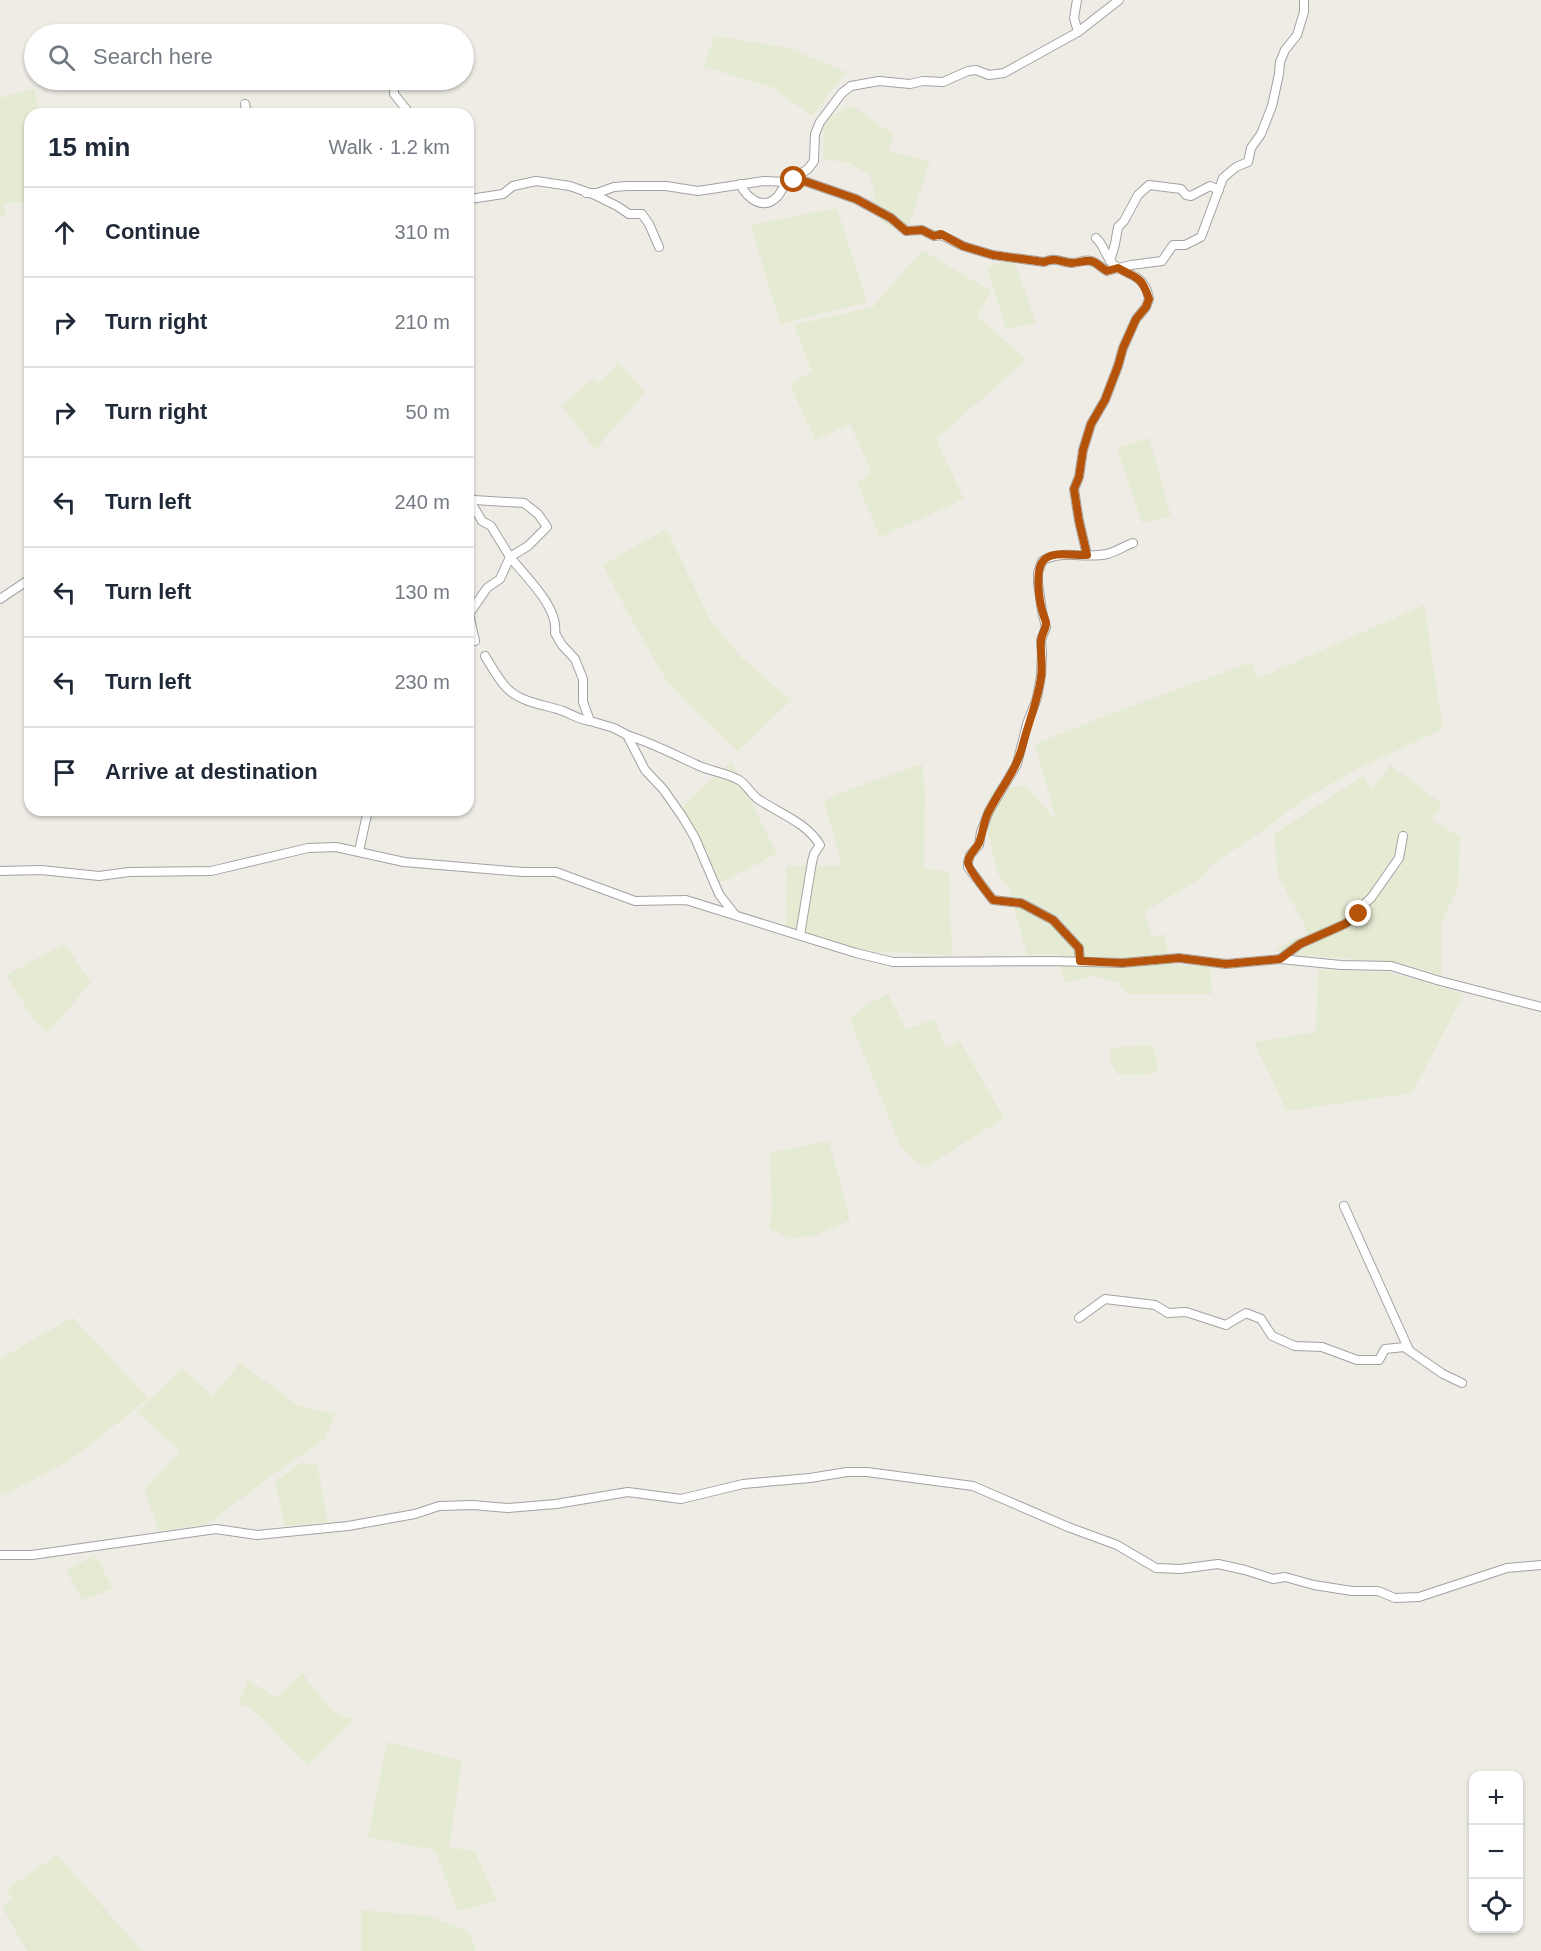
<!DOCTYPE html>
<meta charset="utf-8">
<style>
:root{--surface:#fff;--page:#f2f2f3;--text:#1f2937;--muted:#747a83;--line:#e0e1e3}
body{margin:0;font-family:Helvetica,sans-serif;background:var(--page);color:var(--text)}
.controls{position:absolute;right:18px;bottom:18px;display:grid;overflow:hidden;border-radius:12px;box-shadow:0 2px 4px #0004}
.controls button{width:54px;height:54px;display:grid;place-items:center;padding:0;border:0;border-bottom:2px solid var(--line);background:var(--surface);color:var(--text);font:30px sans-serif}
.stop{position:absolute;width:18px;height:18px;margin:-14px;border:4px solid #b45309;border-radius:50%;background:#fff}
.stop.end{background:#b45309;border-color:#fff;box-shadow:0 2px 6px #0008}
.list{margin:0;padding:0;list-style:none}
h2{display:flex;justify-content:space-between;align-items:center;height:78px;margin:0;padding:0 24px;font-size:26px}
h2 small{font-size:20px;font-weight:400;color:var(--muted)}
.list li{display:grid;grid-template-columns:39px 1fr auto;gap:18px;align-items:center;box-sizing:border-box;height:90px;padding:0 24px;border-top:2px solid var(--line)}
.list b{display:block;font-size:22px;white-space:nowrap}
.list em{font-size:20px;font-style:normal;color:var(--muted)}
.icon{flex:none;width:33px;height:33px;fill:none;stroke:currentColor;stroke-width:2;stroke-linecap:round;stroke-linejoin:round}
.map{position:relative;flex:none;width:1541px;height:1951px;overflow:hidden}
.search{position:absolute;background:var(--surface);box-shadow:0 2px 4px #0004;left:24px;top:24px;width:450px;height:66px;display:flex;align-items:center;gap:15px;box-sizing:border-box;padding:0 21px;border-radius:33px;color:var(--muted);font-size:22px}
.panel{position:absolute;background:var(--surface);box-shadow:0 2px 4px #0004;left:24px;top:108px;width:450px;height:708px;border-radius:18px}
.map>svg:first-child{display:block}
.farmland{fill:#e5ebd3}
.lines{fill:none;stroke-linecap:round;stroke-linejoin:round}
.street-casing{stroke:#a2a2a2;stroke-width:10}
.street{stroke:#fff;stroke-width:8}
.route{stroke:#b45309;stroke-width:8}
</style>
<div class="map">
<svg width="1541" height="1951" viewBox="0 0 1541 1951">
<rect width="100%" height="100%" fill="#eeece5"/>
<g class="farmland">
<polygon points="714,36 789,48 846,72 812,116 772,87 704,67"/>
<polygon points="34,89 40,114 30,114 30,202 3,203 6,215 0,216 0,98"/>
<polygon points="852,106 894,135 888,150 930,162 907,231 888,226 868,209 875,195 870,176 850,163 823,159 824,119"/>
<polygon points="837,208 867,302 780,324 751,225"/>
<polygon points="922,250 991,291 977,316 1026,360 936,439 964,499 880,537 857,482 872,473 850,424 815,440 790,384 812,372 794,325 873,307"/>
<polygon points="1014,260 1036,323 1006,329 987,267"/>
<polygon points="618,362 645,392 595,450 562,405 593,379 600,383"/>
<polygon points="1149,438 1171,516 1142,523 1117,448"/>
<polygon points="666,529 711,621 740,656 791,701 738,751 698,713 667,681 630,617 603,565"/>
<polygon points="1424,605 1443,729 1359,768 1303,800 1258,834 1211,865 1201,878 1144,912 1152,936 1164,934 1171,965 1210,966 1212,994 1127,994 1118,983 1094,976 1064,983 1058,954 1027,955 1009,888 998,874 984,816 992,790 1024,785 1056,820 1035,744 1110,714 1252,662 1257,679"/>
<polygon points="731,761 777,854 716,885 683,806"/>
<polygon points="922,764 925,792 924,869 949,871 952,955 853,950 785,928 787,866 842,865 824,801 845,791"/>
<polygon points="1390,765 1442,804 1431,820 1460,836 1458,887 1441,924 1442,975 1400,963 1298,955 1274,950 1308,932 1278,875 1274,834 1363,776 1372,789"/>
<polygon points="65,944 91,983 48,1032 37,1025 6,975"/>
<polygon points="1318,970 1388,972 1464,994 1412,1093 1287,1111 1254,1042 1316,1032"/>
<polygon points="888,994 906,1030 934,1019 946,1048 960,1041 1004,1118 924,1168 901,1147 850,1020 865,1005"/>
<polygon points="1147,1045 1153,1047 1158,1066 1156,1072 1146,1075 1117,1074 1110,1062 1111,1048"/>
<polygon points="829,1141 850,1220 815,1236 789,1238 770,1229 772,1203 769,1153"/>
<polygon points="73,1317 148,1399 69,1461 4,1495 0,1491 0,1359"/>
<polygon points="240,1363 299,1406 335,1414 325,1439 285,1466 207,1524 159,1531 144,1490 180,1451 137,1412 181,1368 213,1396"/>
<polygon points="301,1463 317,1464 328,1522 285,1526 275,1482"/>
<polygon points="96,1555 113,1589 82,1600 66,1570"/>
<polygon points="302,1673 331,1710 353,1720 308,1765 297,1756 263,1719 249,1707 238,1704 248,1680 277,1698"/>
<polygon points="387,1742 462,1761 449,1848 474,1850 497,1901 458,1911 435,1850 368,1837"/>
<polygon points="57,1855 113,1918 142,1951 27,1951 2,1907 12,1899 7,1889"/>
<polygon points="361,1910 429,1916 468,1931 475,1946 475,1951 361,1951"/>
</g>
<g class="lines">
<g class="street-casing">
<g id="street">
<polyline points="1077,0 1074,18 1078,32"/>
<polyline points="394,80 394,94 410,114"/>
<polyline points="245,104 247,114"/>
<path d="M740 184C747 198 763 212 778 196 782 191 784 184 790 181 795 179 799 180 804 181L856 199 891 218 906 231 922 230 934 236 941 235 963 246 993 255 1044 262C1055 257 1061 262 1072 263 1078 263 1085 259 1091 261 1097 262 1101 268 1107 271L1131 265 1162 261 1173 245H1185L1201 237 1223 178 1236 167 1248 162 1251 148 1261 134 1272 106 1279 74 1280 62 1285 50 1297 35 1304 12V0"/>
<polyline points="586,193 597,193 614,187 627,186 666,186 698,191 764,181 787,182 808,169 814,161 815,134 820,122 842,93 851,86 879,81 910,84 923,81 943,82 968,71 976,70 989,75 1004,73 1078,32 1119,0"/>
<polyline points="468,202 470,199 503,194 513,186 536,181 570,186 595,195 617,206 629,214 642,214 649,224 659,247"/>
<polyline points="1110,261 1115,244 1118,227 1124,221 1138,195 1149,185 1181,189 1186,195 1191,196 1210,186 1219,190"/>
<path d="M468 498 474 500 524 503 538 514 547 527 528 546 510 557C525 576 559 607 555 633L562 645 575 659 583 679V702L590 721 614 728 627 735 645 770 663 789 682 816 695 838 719 894 735 915"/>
<path d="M1087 555 1079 521 1074 489 1079 477 1083 450 1091 424 1105 400 1118 366 1123 348 1136 319 1146 307 1149 299C1148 294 1147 288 1144 285 1137 273 1121 273 1112 263 1105 255 1104 245 1096 238"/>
<polyline points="0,599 30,579"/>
<polyline points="468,642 475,641 469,614 487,588 500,579 510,557 491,526 482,521 472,504 474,500"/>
<path d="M485 656C492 667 500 683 510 691 524 703 546 705 563 711 573 715 580 720 590 721"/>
<path d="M627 735C652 743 671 753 695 764 708 771 725 772 739 780 746 784 751 794 758 799 780 814 806 822 820 845L814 854 812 862 800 935"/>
<polyline points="359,851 368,810"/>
<polyline points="0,871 41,870 99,876 129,872 211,871 308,848 336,847 404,862 523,872 556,872 635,901 686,900 856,953 893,962 1051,961 1122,963 1179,958 1226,964 1280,959 1341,965 1391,966 1440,981 1541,1007"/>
<polyline points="1280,959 1300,944 1345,924 1359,914 1363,905 1371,898 1399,858 1403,836"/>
<path d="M1080 961 1079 948 1053 920 1021 903 993 900 968 867V862L970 855 979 845 981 832 989 811 1017 764 1027 724 1037 698 1041 676 1042 654 1041 640 1046 627 1042 611 1038 583V573L1042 561C1061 549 1085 559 1107 554 1116 552 1124 546 1133 543"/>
<polyline points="1344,1206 1409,1350"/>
<polyline points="1079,1318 1105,1299 1155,1305 1168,1313 1186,1312 1226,1325 1246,1313 1261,1319 1272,1336 1295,1346 1322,1347 1357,1360 1379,1360 1385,1349 1404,1347 1443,1374 1462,1383"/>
<polyline points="0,1555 32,1555 216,1529 257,1535 348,1526 415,1514 439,1506 473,1505 507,1508 556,1504 628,1492 681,1499 743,1484 810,1478 847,1472 867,1472 973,1486 1068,1527 1117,1545 1156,1568 1180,1569 1218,1564 1245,1570 1273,1579 1285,1577 1314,1585 1352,1591 1378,1591 1395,1598 1419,1597 1507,1568 1541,1565"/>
</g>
</g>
<use href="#street" class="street"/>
</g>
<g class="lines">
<path class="route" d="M794 180 804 181 856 199 891 218 906 231 922 230 934 236 941 234 963 246 993 255 1044 262C1055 257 1061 262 1072 263 1078 263 1085 260 1091 261 1097 262 1101 268 1107 271L1118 268C1137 279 1141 275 1149 299L1146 307 1136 319 1123 348 1118 366 1105 400 1091 424 1083 450 1079 477 1074 489 1079 521 1087 555C1074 556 1051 550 1043 561 1035 570 1039 599 1042 610 1043 615 1045 618 1046 623 1046 630 1041 635 1041 641 1040 652 1043 665 1041 677 1038 700 1029 721 1023 744 1017 770 1000 789 988 813 983 824 983 833 979 843 976 850 968 854 968 863 967 867 989 895 993 900L1021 903 1053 920 1079 948 1080 961 1122 963 1179 958 1226 964 1280 959 1300 944 1345 924 1359 914"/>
</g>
</svg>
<div class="controls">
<button>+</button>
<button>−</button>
<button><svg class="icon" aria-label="locate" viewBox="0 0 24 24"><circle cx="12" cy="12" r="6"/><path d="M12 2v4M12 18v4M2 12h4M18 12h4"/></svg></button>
</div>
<div class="stop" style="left:794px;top:180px"></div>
<div class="stop end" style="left:1359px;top:914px"></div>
<div class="search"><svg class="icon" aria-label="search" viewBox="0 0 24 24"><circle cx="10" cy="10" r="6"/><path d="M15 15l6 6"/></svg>Search here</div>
<section class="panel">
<h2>15 min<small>Walk · 1.2 km</small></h2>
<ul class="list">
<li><svg class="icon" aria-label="ahead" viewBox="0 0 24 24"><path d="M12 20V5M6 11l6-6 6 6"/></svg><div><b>Continue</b></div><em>310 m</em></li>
<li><svg class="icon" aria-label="right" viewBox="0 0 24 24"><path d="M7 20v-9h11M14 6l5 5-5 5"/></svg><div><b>Turn right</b></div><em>210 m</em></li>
<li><svg class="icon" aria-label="right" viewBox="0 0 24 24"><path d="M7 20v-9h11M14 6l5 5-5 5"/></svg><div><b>Turn right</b></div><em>50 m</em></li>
<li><svg class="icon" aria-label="left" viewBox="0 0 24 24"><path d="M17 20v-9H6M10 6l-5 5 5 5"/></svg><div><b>Turn left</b></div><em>240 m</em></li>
<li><svg class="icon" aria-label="left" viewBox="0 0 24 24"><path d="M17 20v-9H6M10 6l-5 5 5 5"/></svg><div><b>Turn left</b></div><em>130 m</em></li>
<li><svg class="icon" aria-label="left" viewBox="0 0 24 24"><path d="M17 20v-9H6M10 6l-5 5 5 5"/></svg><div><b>Turn left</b></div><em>230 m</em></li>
<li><svg class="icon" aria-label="arrive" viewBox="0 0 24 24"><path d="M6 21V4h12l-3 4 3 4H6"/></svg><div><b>Arrive at destination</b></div></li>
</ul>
</section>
</div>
